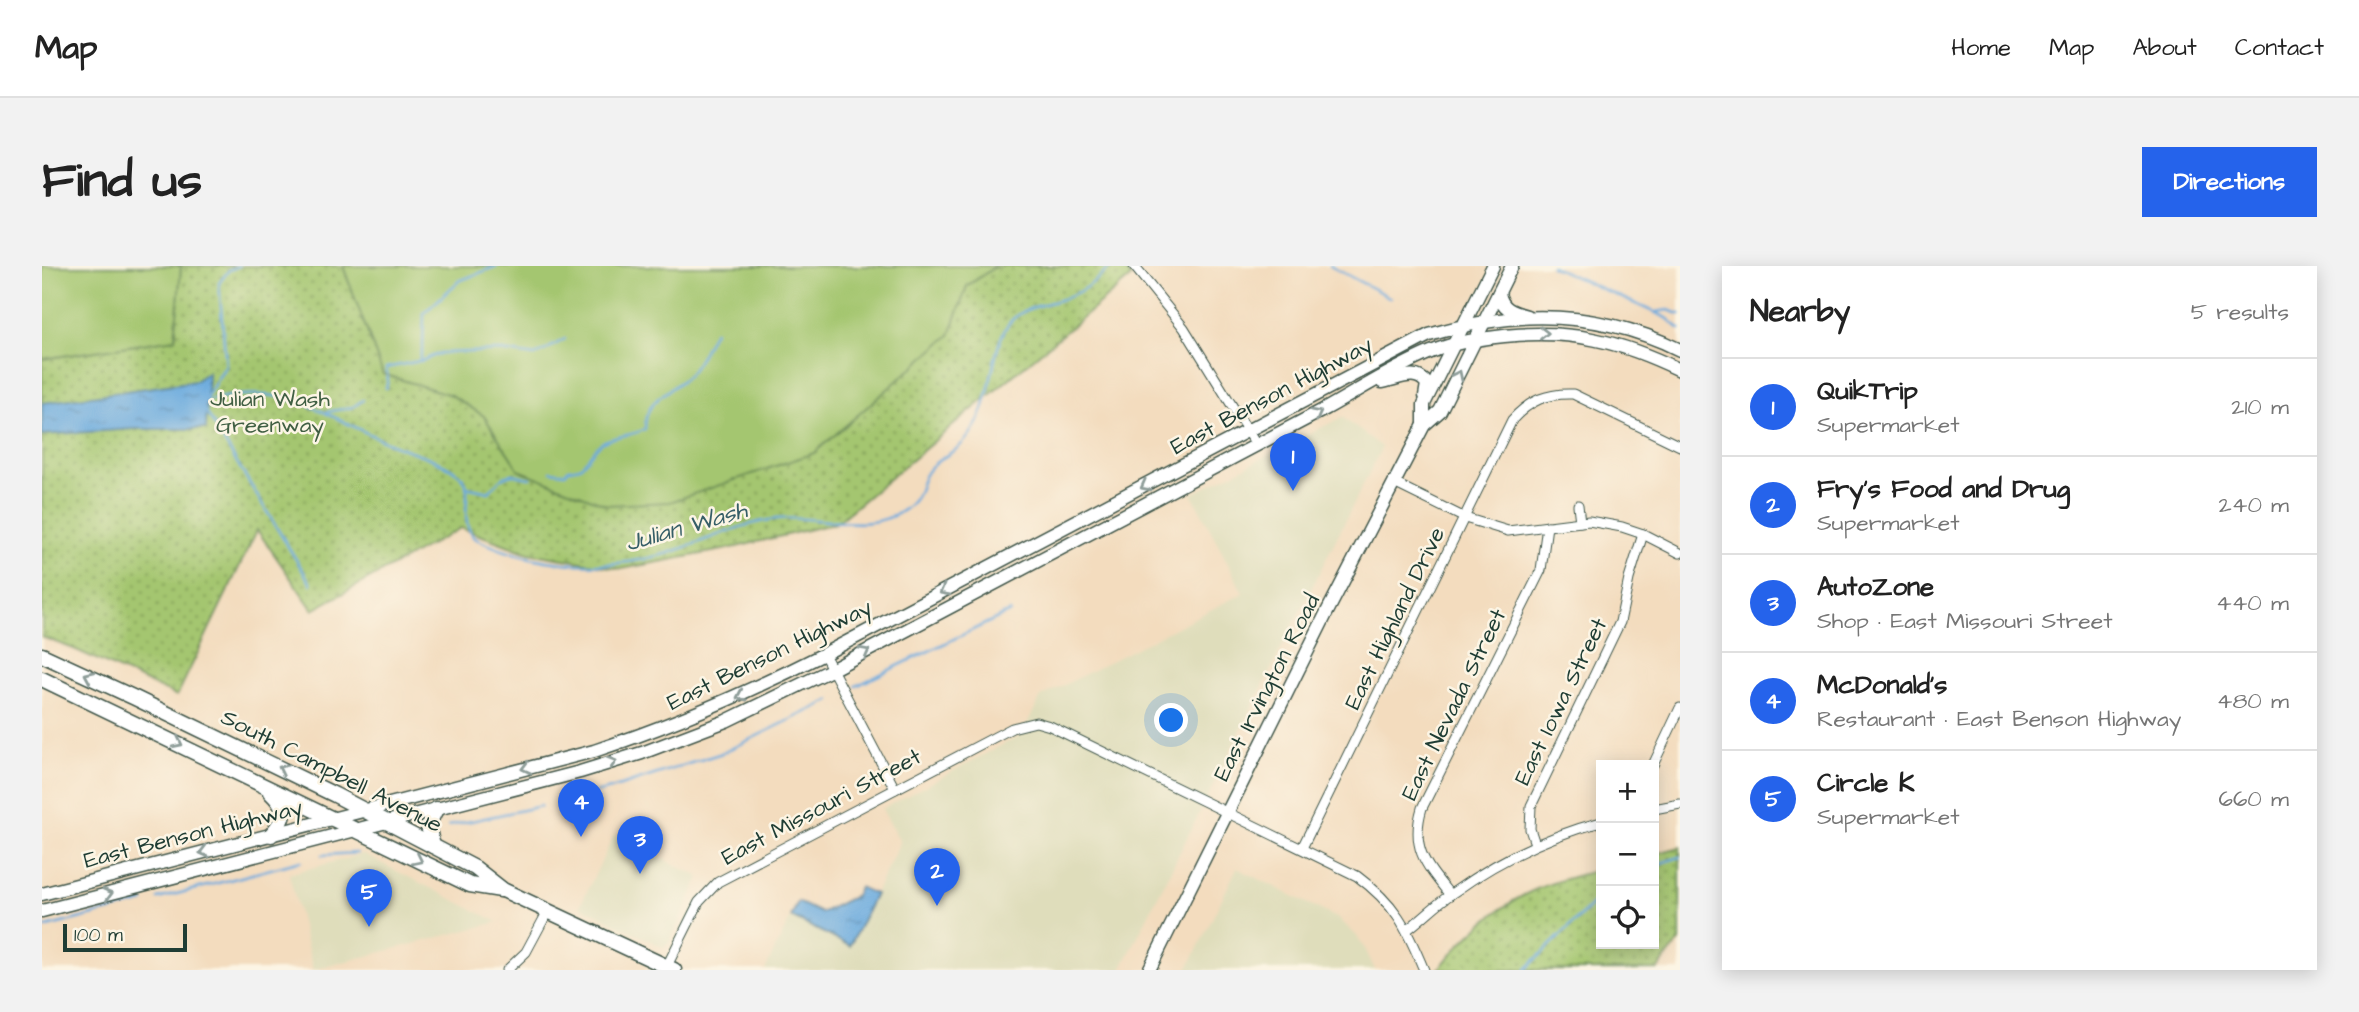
<!DOCTYPE html>
<meta charset="utf-8">
<style>
:root{--surface:#fff;--page:#f2f2f2;--text:#222;--muted:#767676;--line:#e0e0e0;--accent:#2563eb}
body{margin:0;font-family:"Architects Daughter",sans-serif;background:var(--page);color:var(--text)}
.controls{position:absolute;right:21px;bottom:21px;display:grid;overflow:hidden;border-radius:0px;box-shadow:0 4px 18px #0003}
.controls button{width:63px;height:63px;display:grid;place-items:center;padding:0;border:0;border-bottom:2px solid var(--line);background:var(--surface);color:var(--text);font:35px sans-serif}
.scale{position:absolute;left:21px;bottom:18px;width:124px;box-sizing:border-box;padding-left:7px;border:4px solid #1f3d34;border-top:0;font-size:19px;line-height:24px;white-space:nowrap;color:#1f3d34;-webkit-text-stroke:5px #fcf5e5;paint-order:stroke}
.you{position:absolute;left:1130px;top:455px;width:24px;height:24px;margin:-18px;border:5px solid #fff;border-radius:50%;background:#1a73e8;box-shadow:0 0 0 10px #1a73e833}
.badge{display:grid;place-items:center;width:46px;height:46px;border-radius:50%;background:var(--accent);color:#fff;font-size:23px;font-weight:700}
.pin{position:absolute;translate:-50% -58px;filter:drop-shadow(0 2px 4px #0008)}
.pin::after{content:'';position:absolute;top:37px;width:24px;height:21px;background:inherit;clip-path:polygon(0 0,100% 0,50% 100%)}
.list{margin:0;padding:0;list-style:none}
h2{display:flex;justify-content:space-between;align-items:center;height:91px;margin:0;padding:0 28px;font-size:30px}
h2 small{font-size:23px;font-weight:400;color:var(--muted)}
.list li{display:grid;grid-template-columns:46px 1fr auto;gap:21px;align-items:center;box-sizing:border-box;height:98px;padding:0 28px;border-top:2px solid var(--line)}
.list b{display:block;font-size:26px;white-space:nowrap}
.list p{margin:0;font-size:23px;white-space:nowrap;color:var(--muted)}
.list em{font-size:23px;font-style:normal;color:var(--muted)}
.icon{flex:none;width:38px;height:38px;fill:none;stroke:currentColor;stroke-width:2;stroke-linecap:round;stroke-linejoin:round}
.map{position:relative;flex:none;width:1638px;height:704px;overflow:hidden;border-radius:0px}
header{display:flex;align-items:center;gap:42px;box-sizing:border-box;height:98px;padding:0 35px;background:var(--surface);border-bottom:2px solid var(--line)}
header strong{font-size:33px}
nav{display:flex;gap:38px;margin-inline-start:auto;font-size:24px}
.intro{display:flex;align-items:center;justify-content:space-between;box-sizing:border-box;height:168px;padding:0 42px}
h1{margin:0;font-size:49px}
.button{padding:18px 32px;border-radius:0px;background:var(--accent);color:#fff;font-size:24px;font-weight:700}
main{display:flex;gap:42px;padding:0 42px}
aside{flex:1;background:var(--surface);border-radius:0px;box-shadow:0 4px 18px #0003}
.map>svg:first-child{display:block}
.built{fill:#dfddbb}
.park{fill:url(#park-dots);stroke:#628252;stroke-width:2}
.pitch{fill:#a4c66f;stroke:#628252;stroke-width:2}
.water{fill:url(#water-ripples);stroke:#457489;stroke-width:2}
.lines{fill:none;stroke-linecap:round;stroke-linejoin:round}
.stream{stroke:#6baade;stroke-width:2.5}
.street-casing{stroke:#3f5549;stroke-width:11}
.secondary-casing{stroke:#3f5549;stroke-width:15}
.primary-casing{stroke:#3f5549;stroke-width:17}
.street{stroke:#fff;stroke-width:9}
.secondary{stroke:#fff;stroke-width:12}
.primary{stroke:#fff;stroke-width:14}
.oneway{stroke:#8f9e9a}
.labels{text-anchor:middle;stroke-width:5;stroke-linejoin:round;paint-order:stroke}
.street-label{font-size:23px;fill:#1f3d34;stroke:#fcf5e5}
.park-label{font-size:23px;fill:#405f43;stroke:#fcf5e5}
.water-label{font-size:24px;font-style:italic;fill:#365e67;stroke:#fcf5e5}
</style>
<header>
<strong>Map</strong>
<nav><a>Home</a><a>Map</a><a>About</a><a>Contact</a></nav>
</header>
<div class="intro"><h1>Find us</h1><a class="button">Directions</a></div>
<main>
<div class="map">
<svg width="1638" height="704" viewBox="0 0 1638 704">
<defs>
<pattern id="park-dots" width="8" height="8" patternUnits="userSpaceOnUse" patternTransform="scale(1.75)"><rect width="8" height="8" fill="#a4c66f"/><path d="M2 2h.1M6 6h.1" fill="none" stroke="#85a25c" stroke-width="1.8" stroke-linecap="round"/></pattern>
<pattern id="water-ripples" width="26" height="14" patternUnits="userSpaceOnUse" patternTransform="scale(1.75)"><rect width="26" height="14" fill="#6baade"/><path d="M2 4q2-2 4 0t4 0M15 11q2-2 4 0t4 0" fill="none" stroke="#578cb5"/></pattern>
</defs>
<rect width="100%" height="100%" fill="#fcf5e5"/>
<filter id="ink" filterUnits="userSpaceOnUse"><feTurbulence type="fractalNoise" baseFrequency=".0143" numOctaves="2"/><feDisplacementMap in="SourceGraphic" scale="14" xChannelSelector="R" yChannelSelector="G"/><feConvolveMatrix kernelMatrix="1 2 1 2 8 2 1 2 1" color-interpolation-filters="sRGB"/></filter>
<filter id="wash" filterUnits="userSpaceOnUse"><feTurbulence type="fractalNoise" baseFrequency=".00686" numOctaves="4" result="noise"/><feDisplacementMap in="SourceGraphic" scale="28" xChannelSelector="R" yChannelSelector="G"/><feGaussianBlur stdDeviation="1.57" result="paint"/><feColorMatrix in="noise" values="0 0 0 0 0 0 0 0 0 0 0 0 0 0 0 0 0 1.4 0 .05"/><feComposite in="paint" operator="in"/></filter>
<g filter="url(#wash)">
<rect width="100%" height="100%" fill="#f3dcbe"/>
<g class="built">
<polygon points="1300,151 1340,181 1079,704 723,704 749,651 808,679 858,576 840,543 979,469 999,431 1201,327 1150,228"/>
<polygon points="572,569 658,611 626,679 621,681 538,640"/>
<polygon points="321,588 456,656 271,704 247,608"/>
<polygon points="1195,602 1297,653 1314,669 1322,680 1333,704 1145,704"/>
</g>
<g class="park">
<polygon points="139,0 301,0 341,108 409,129 442,150 477,204 908,69 925,20 954,0 1081,0 1089,11 794,257 686,283 580,303 486,287 419,262 271,344 215,264 135,430 32,383 0,371 0,93 133,73"/>
<path d="M1638 581V674L1615 704H1396C1420 674 1448 647 1482 629 1506 616 1533 611 1559 603V678H1612V588Z"/>
</g>
<g class="pitch">
<polygon points="0,0 139,0 133,73 0,93"/>
<polygon points="301,0 954,0 925,20 908,69 772,187 628,236 565,239 477,204 442,150 409,129 341,108"/>
</g>
<g class="water">
<polygon points="166,106 164,163 93,163 0,169 0,137 153,115"/>
<polygon points="817,621 833,628 808,680 749,651 756,636 779,647 813,630"/>
</g>
<g class="lines">
<g class="stream">
<polyline points="1288,0 1349,32"/>
<polyline points="1509,0 1625,52 1638,63"/>
<polyline points="1614,46 1626,44 1638,48"/>
<polyline points="379,95 399,87 459,85 493,90 523,73"/>
<polyline points="344,122 346,114 344,102 377,95 381,80 382,47 417,15 455,0"/>
<polyline points="164,132 184,99 177,17 187,4 197,0"/>
<path d="M163 135C246 114 276 147 347 177 370 187 401 193 420 211 433 224 415 251 432 272 490 301 561 306 623 288 660 277 695 258 734 253 775 248 828 270 863 243 883 227 875 216 887 203 894 195 904 190 913 184 925 175 935 160 940 146 950 121 952 74 968 56 981 40 1009 38 1026 31 1043 24 1057 13 1069 0"/>
<polyline points="163,144 269,318"/>
<polyline points="285,146 311,141 321,134"/>
<path d="M509 205 523 207 527 203 538 201C547 193 552 180 563 175 576 169 590 170 603 163 603 131 627 128 646 109 657 98 664 79 672 65"/>
<path d="M424 221 447 226C453 219 462 208 471 208 478 209 482 212 489 212"/>
<polyline points="814,420 968,346"/>
<polyline points="524,534 569,523 680,487 789,434"/>
<polyline points="406,560 499,540"/>
<polyline points="280,589 315,587"/>
<polyline points="1612,599 1638,591"/>
<polyline points="116,633 259,595"/>
<polyline points="1,662 102,636"/>
<polyline points="1483,704 1559,630"/>
</g>
</g>
</g>
<g filter="url(#ink)">
<g class="lines">
<g class="street-casing">
<g id="street">
<polyline points="1092,0 1142,62 1215,180"/>
<polyline points="1352,217 1423,252 1466,265 1547,255 1580,261 1601,268 1638,287"/>
<polyline points="1536,239 1538,256"/>
<polyline points="782,388 853,523"/>
<polyline points="1611,499 1638,442"/>
<polyline points="1612,543 1638,538"/>
<polyline points="1493,578 1488,563 1489,540 1578,356 1587,313 1601,268"/>
<path d="M1260 582 1470 154C1488 134 1505 127 1531 128L1638 180"/>
<path d="M1408 629C1384 599 1368 582 1380 542L1499 304 1505 260"/>
<path d="M1365 664C1381 652 1395 637 1412 626 1457 594 1506 570 1559 556"/>
<path d="M624 702 657 636 676 616 970 462 994 456 1008 460 1315 610C1354 639 1364 661 1382 704"/>
<polyline points="465,704 484,686 506,645"/>
</g>
</g>
<g class="secondary-casing">
<g id="secondary">
<path d="M1457 27C1460 43 1470 46 1485 50"/>
<path d="M1340 116C1357 113 1374 102 1385 118L1383 130"/>
<polyline points="1382,159 1382,138 1451,0"/>
<path d="M0 628 552 485C634 458 705 427 782 388L1387 69C1472 43 1557 44 1638 84"/>
<path d="M0 645 538 506 600 487 684 455 789 404 1285 142C1319 123 1353 101 1389 86 1413 76 1436 73 1462 70 1529 63 1578 75 1638 104"/>
<polyline points="1107,704 1284,348 1382,159 1398,145 1470,0"/>
</g>
</g>
<g class="primary-casing">
<g id="primary">
<polyline points="0,389 93,432 293,529 433,602 461,624 632,704"/>
<polyline points="0,413 428,619 459,624"/>
<path d="M228 526C246 543 244 552 229 569"/>
<polyline points="391,580 386,560 394,543"/>
</g>
</g>
<use href="#street" class="street"/>
<use href="#secondary" class="secondary"/>
<use href="#primary" class="primary"/>
</g>
<defs><path id="oneway-chevron" d="M-2-3.5L2.5 0L-2 3.5" fill="none" stroke-width="1.6" stroke-linecap="round" stroke-linejoin="round" transform="scale(1.75)"/></defs>
<g class="oneway">
<use href="#oneway-chevron" transform="translate(1502 67)"/>
<use href="#oneway-chevron" transform="translate(1416 109) rotate(-64)"/>
<use href="#oneway-chevron" transform="translate(1275 148) rotate(-28)"/>
<use href="#oneway-chevron" transform="translate(1103 220) rotate(152)"/>
<use href="#oneway-chevron" transform="translate(902 325) rotate(152)"/>
<use href="#oneway-chevron" transform="translate(823 386) rotate(-28)"/>
<use href="#oneway-chevron" transform="translate(47 410) rotate(-156)"/>
<use href="#oneway-chevron" transform="translate(699 430) rotate(156)"/>
<use href="#oneway-chevron" transform="translate(136 477) rotate(26)"/>
<use href="#oneway-chevron" transform="translate(570 496) rotate(-17)"/>
<use href="#oneway-chevron" transform="translate(484 502) rotate(166)"/>
<use href="#oneway-chevron" transform="translate(241 503) rotate(-154)"/>
<use href="#oneway-chevron" transform="translate(162 586) rotate(166)"/>
<use href="#oneway-chevron" transform="translate(376 594) rotate(26)"/>
<use href="#oneway-chevron" transform="translate(66 628) rotate(-15)"/>
</g>
</g>
<g class="labels">
<g class="street-label">
<text transform="translate(1229 129) rotate(-28)" y="8">East Benson Highway</text>
<text transform="translate(1352 352) rotate(-64)" y="8">East Highland Drive</text>
<text transform="translate(727 388) rotate(-26)" y="8">East Benson Highway</text>
<text transform="translate(1224 421) rotate(-63)" y="8">East Irvington Road</text>
<text transform="translate(1518 435) rotate(-64)" y="8">East Iowa Street</text>
<text transform="translate(1411 438) rotate(-64)" y="8">East Nevada Street</text>
<text transform="translate(290 504) rotate(27)" y="8">South Campbell Avenue</text>
<text transform="translate(779 540) rotate(-28)" y="8">East Missouri Street</text>
<text transform="translate(151 567) rotate(-14)" y="8">East Benson Highway</text>
</g>
<g class="park-label">
<text x="228" y="140">Julian Wash<tspan x="228" dy="26">Greenway</tspan></text>
</g>
<g class="water-label">
<text transform="translate(644 260) rotate(-16)" y="8">Julian Wash</text>
</g>
</g>
</svg>
<div class="controls">
<button>+</button>
<button>−</button>
<button><svg class="icon" aria-label="locate" viewBox="0 0 24 24"><circle cx="12" cy="12" r="6"/><path d="M12 2v4M12 18v4M2 12h4M18 12h4"/></svg></button>
</div>
<div class="scale">100 m</div>
<div class="you"></div>
<div class="pin badge" style="left:1251px;top:225px">1</div>
<div class="pin badge" style="left:895px;top:640px">2</div>
<div class="pin badge" style="left:598px;top:608px">3</div>
<div class="pin badge" style="left:539px;top:571px">4</div>
<div class="pin badge" style="left:327px;top:661px">5</div>
</div>
<aside>
<h2>Nearby<small>5 results</small></h2>
<ul class="list">
<li><span class="badge">1</span><div><b>QuikTrip</b><p>Supermarket</p></div><em>210 m</em></li>
<li><span class="badge">2</span><div><b>Fry's Food and Drug</b><p>Supermarket</p></div><em>240 m</em></li>
<li><span class="badge">3</span><div><b>AutoZone</b><p>Shop · East Missouri Street</p></div><em>440 m</em></li>
<li><span class="badge">4</span><div><b>McDonald's</b><p>Restaurant · East Benson Highway</p></div><em>480 m</em></li>
<li><span class="badge">5</span><div><b>Circle K</b><p>Supermarket</p></div><em>660 m</em></li>
</ul>
</aside>
</main>
